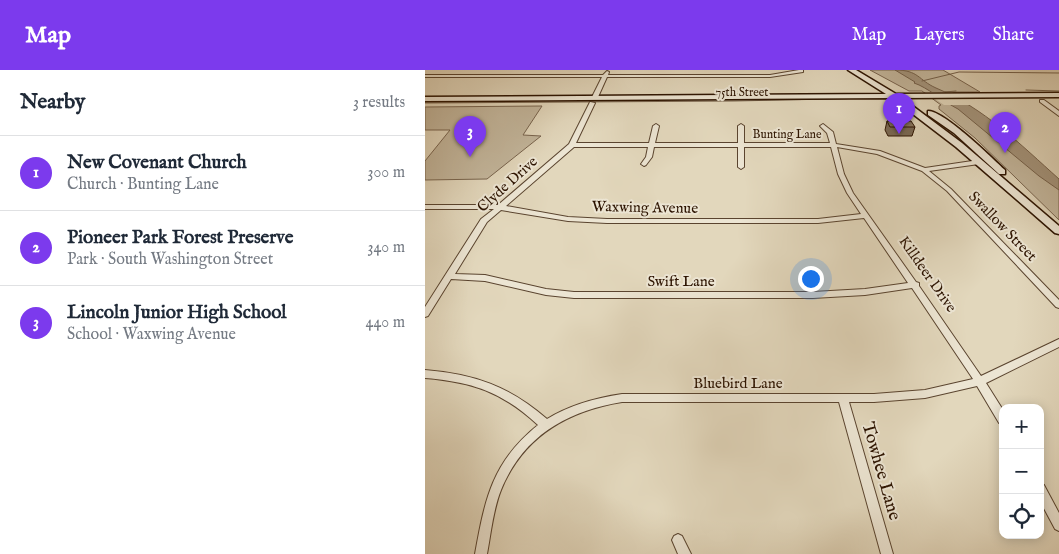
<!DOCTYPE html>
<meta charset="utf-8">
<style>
:root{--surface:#fff;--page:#f6f6f7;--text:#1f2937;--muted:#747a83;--line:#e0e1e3;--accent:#7c3aed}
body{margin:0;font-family:"IM FELL English",serif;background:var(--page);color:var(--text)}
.controls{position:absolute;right:15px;bottom:15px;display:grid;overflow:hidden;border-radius:10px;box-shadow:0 2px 12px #0003}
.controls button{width:45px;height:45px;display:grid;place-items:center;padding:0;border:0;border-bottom:1px solid var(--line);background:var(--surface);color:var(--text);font:25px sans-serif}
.you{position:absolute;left:385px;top:208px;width:18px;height:18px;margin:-12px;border:4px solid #fff;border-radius:50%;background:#1a73e8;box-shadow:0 0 0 8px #1a73e833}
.badge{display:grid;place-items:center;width:32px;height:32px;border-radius:50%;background:var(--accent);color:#fff;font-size:16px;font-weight:700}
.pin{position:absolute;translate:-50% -41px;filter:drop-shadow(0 1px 2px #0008)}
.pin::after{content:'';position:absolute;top:26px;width:18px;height:15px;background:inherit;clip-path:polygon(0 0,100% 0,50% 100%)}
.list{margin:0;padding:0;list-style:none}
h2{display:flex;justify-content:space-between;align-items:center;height:65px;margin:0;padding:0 20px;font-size:21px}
h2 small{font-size:16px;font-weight:400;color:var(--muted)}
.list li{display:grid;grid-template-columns:32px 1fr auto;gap:15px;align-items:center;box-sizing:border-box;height:75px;padding:0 20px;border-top:1px solid var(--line)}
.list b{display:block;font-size:19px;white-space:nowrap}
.list p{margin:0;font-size:16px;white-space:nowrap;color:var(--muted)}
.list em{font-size:16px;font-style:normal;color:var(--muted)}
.icon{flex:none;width:28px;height:28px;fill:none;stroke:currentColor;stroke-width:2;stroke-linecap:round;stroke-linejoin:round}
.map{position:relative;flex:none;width:634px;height:484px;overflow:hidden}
header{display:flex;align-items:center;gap:30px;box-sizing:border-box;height:70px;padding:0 25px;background:var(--accent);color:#fff}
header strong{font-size:24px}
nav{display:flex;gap:28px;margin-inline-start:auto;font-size:18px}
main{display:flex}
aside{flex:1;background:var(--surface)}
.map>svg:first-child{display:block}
.green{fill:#c3b69c;stroke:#78644e}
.water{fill:#a4947c;stroke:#74604a}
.pier{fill:#e2d7bc}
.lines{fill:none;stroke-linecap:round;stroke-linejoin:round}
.stream{stroke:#74604a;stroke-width:1}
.street-casing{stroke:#5a442f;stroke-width:2}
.secondary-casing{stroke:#2c1300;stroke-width:3}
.street{fill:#ece5d3;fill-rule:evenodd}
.secondary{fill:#ece5d3;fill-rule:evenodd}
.wall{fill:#786854;stroke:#2c1300}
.building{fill:#8b7962;stroke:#2c1300}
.labels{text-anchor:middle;stroke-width:4;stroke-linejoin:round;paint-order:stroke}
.far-street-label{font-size:12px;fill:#2c1300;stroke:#ece5d3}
.street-label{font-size:15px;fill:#2c1300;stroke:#ece5d3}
.near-street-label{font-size:18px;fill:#2c1300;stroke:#ece5d3}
</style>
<header>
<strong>Map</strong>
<nav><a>Map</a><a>Layers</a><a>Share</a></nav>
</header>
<main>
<aside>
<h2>Nearby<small>3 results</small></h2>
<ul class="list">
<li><span class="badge">1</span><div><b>New Covenant Church</b><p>Church · Bunting Lane</p></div><em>300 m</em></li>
<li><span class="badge">2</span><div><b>Pioneer Park Forest Preserve</b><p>Park · South Washington Street</p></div><em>340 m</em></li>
<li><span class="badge">3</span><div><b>Lincoln Junior High School</b><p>School · Waxwing Avenue</p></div><em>440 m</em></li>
</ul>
</aside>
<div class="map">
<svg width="634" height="484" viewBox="0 0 634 484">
<rect width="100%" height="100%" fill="#e2d7bc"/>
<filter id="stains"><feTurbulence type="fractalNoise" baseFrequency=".004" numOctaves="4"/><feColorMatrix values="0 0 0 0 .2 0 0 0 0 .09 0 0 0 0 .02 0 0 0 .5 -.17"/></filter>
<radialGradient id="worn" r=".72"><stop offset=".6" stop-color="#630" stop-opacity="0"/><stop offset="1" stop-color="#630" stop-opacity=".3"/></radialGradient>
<g class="green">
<polygon points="445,0 518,0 555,22 515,22 634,114 634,150 550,68 514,39 514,36 516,35 497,21 484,21"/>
<polygon points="453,28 310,31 0,33 0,31"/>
<polygon points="117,36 98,65 116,66 62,109 0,110 0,91 25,60 0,60 0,37"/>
</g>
<path class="water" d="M470 0C494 0 493 10 511 18 559 38 595 74 634 109V120L614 106 533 39C519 32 502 17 489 13L490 12Z"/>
<polygon class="pier" points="500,22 527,22 550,35 519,35"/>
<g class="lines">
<g class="stream">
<polyline points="497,11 534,2 634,3"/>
<polyline points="601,20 634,21"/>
<polyline points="520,22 531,21"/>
</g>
<g class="street-casing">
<g id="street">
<polygon points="374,0 378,0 378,2 345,7 182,7 173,27 170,29 167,27 177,7 0,7 0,5 178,5 182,1 184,2 183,5 345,5"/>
<polygon points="615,30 619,30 634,41 634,46 615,32"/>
<path d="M165 32 170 33 151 73H224L228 56 231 54 234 56 230 73H313V56L316 54 319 56V73H405L402 63 395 56 398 54 408 62 411 74 455 81 500 98 554 90 557 92 554 94 504 101 526 119 634 230V238L631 237 522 121 497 101 452 84 412 77 419 104 428 123 491 212 494 213V216L556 306 634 269V277L561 313 578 340V354L574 353 552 316 500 328 449 332H424L468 484H456L414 332H197C142 341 98 366 76 420 68 440 66 463 62 484H50C60 429 67 392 113 355 77 322 48 312 0 308V300C49 304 84 316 122 349 145 335 170 328 197 324H449L500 320 548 309 487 218 440 225 388 228H149L121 225 60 211 26 209 3 246 0 247V237L56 149 69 139H0V135H73L144 74ZM149 77H223L221 87 216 94 219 96 221 95 227 87 229 77H313V97L316 99 319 97V77H406L413 104 422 123 436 144 393 149H182L143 147 81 136ZM76 140 143 151 182 153H393L439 148 483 213 440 219 388 222H149L121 219 60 205 30 204 62 152Z"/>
<polygon points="615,413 619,415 634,443 634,461 630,459 615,431"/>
<polygon points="253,464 257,466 266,484 253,484 247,470 249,466"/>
</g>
</g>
<g class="secondary-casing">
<g id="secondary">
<polygon points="423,0 431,0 471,24 634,23 634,27 477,28 537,73 634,156 634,164 630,163 531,77 467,28 0,31 0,27 461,24"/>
<path d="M503 41C518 40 567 88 580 100V104H574L529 63 503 45Z"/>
</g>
</g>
<use href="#street" class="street"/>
<use href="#secondary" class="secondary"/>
</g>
<polygon class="wall" points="462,51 490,57 487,66 463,66 460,60"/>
<polygon class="building" points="462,51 486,51 490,57 465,57"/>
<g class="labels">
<g class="far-street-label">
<text x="317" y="26">75th Street</text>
<text x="362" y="68">Bunting Lane</text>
</g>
<g class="street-label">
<text transform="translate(82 114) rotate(-42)" y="5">Clyde Drive</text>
<text transform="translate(220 137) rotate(1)" y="5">Waxwing Avenue</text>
<text transform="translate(578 156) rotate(46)" y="5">Swallow Street</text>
<text transform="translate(503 204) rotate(55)" y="5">Killdeer Drive</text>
<text x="256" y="216">Swift Lane</text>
<text x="313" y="318">Bluebird Lane</text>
</g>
<g class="near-street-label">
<text transform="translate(457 401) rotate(74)" y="6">Towhee Lane</text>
</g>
</g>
<rect width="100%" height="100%" filter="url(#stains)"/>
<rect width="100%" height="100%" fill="url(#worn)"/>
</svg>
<div class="controls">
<button>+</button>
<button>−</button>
<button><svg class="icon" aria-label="locate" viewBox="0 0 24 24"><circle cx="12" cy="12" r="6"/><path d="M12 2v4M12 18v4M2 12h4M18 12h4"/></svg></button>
</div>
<div class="you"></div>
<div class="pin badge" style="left:474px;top:64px">1</div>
<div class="pin badge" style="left:580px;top:83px">2</div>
<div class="pin badge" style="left:45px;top:87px">3</div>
</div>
</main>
